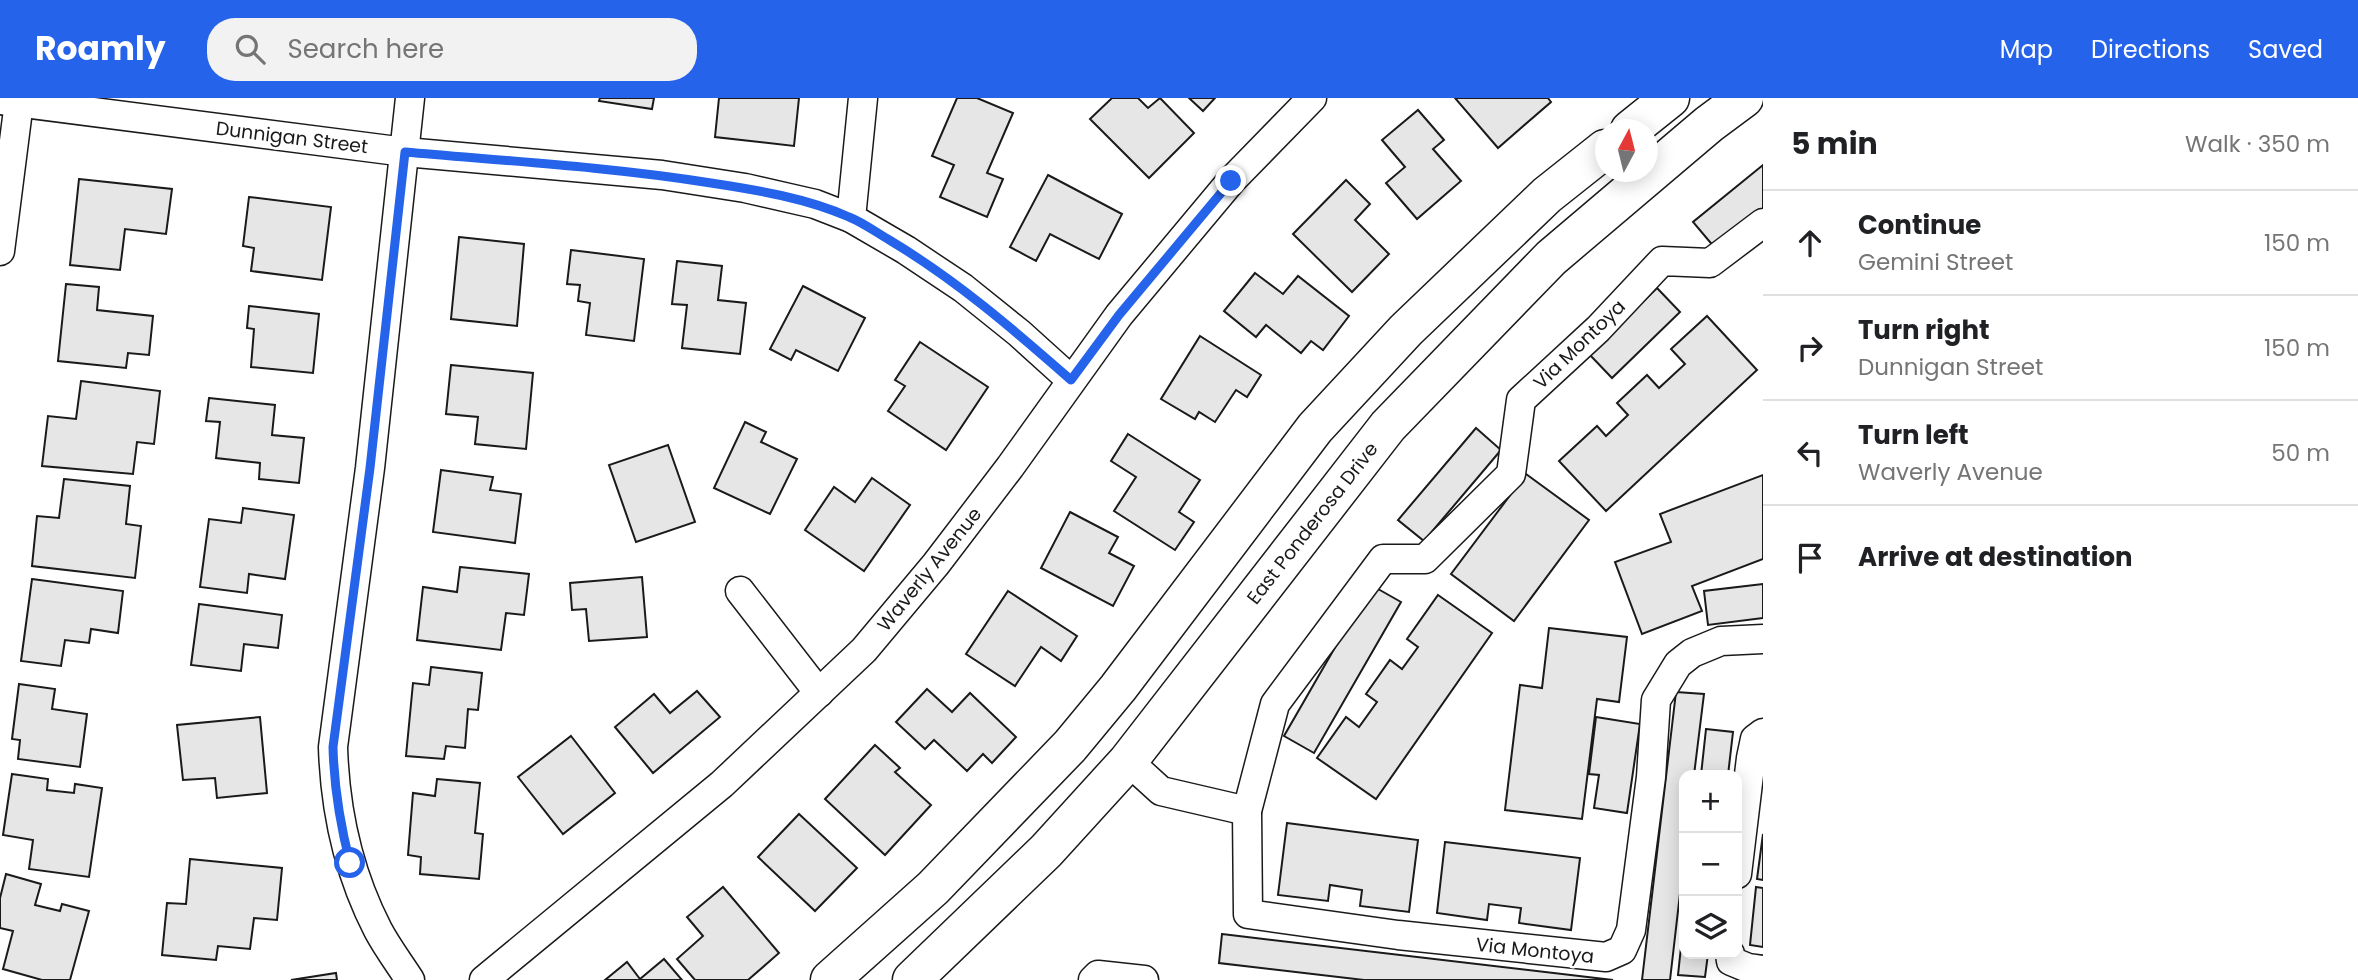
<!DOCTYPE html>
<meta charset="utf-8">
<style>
:root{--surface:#fff;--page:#f2f2f2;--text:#202124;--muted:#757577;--line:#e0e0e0;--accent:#2563eb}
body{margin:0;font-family:Poppins,sans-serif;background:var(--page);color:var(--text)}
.controls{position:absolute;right:21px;bottom:21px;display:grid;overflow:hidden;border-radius:14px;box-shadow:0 4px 18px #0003}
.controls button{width:63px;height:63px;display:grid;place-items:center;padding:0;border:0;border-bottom:2px solid var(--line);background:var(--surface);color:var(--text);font:35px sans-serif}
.compass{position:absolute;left:1595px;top:21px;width:63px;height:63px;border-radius:50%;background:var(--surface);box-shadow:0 4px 18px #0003;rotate:7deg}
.stop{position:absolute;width:21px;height:21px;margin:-16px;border:5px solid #2563eb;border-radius:50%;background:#fff}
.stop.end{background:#2563eb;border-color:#fff;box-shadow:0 2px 7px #0008}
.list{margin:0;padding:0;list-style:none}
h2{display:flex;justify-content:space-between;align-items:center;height:91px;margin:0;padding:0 28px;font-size:30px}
h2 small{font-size:23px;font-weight:400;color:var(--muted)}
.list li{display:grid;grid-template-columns:46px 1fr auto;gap:21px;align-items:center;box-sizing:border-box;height:105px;padding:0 28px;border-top:2px solid var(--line)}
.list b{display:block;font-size:26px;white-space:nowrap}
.list p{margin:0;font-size:23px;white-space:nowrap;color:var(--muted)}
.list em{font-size:23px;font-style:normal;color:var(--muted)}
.icon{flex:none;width:38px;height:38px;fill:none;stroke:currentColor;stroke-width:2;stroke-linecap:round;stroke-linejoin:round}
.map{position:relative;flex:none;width:1763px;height:882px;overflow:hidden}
header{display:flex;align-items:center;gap:42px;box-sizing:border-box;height:98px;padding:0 35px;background:var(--accent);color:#fff}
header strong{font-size:33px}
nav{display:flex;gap:38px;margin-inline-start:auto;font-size:24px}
.search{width:490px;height:63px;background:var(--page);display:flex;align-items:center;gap:18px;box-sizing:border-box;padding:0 24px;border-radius:28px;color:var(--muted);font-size:26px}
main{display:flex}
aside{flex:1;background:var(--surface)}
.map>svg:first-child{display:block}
.building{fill:#e6e6e6;stroke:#1a1a1a;stroke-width:2}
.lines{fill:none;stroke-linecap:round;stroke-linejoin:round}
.street-casing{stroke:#1a1a1a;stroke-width:31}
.secondary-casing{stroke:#1a1a1a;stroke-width:41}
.street{stroke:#fff;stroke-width:28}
.secondary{stroke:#fff;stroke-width:38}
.route{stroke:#2563eb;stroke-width:9}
.labels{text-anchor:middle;stroke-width:5;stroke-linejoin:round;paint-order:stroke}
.street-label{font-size:19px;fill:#1a1a1a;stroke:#fff}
</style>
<header>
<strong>Roamly</strong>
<div class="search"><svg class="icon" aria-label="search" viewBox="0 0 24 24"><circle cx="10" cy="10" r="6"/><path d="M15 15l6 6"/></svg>Search here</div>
<nav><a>Map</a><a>Directions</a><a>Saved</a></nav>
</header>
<main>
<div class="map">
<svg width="1763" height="882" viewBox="0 0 1763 882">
<rect width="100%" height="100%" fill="#fff"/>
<g class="building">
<polygon points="600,0 654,0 652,11 599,3"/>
<polygon points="719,0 799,0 794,48 715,39"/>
<polygon points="957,0 977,0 1013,15 987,75 1003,81 987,119 940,99 954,67 932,58"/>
<polygon points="1112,0 1138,0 1148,10 1160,0 1194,35 1149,80 1090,21"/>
<polygon points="1189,0 1215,0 1203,13"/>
<polygon points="1455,0 1548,0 1551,4 1498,50"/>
<polygon points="1418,12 1444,42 1433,51 1461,83 1417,121 1386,85 1405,69 1382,42"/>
<polygon points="1763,67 1763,111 1715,150 1693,124"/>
<polygon points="1048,77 1122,116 1099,161 1050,136 1036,163 1010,149"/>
<polygon points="79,81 172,91 166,136 125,131 120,172 70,167"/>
<polygon points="1346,82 1370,106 1355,122 1389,156 1352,194 1293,136"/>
<polygon points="249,99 331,109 322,182 251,173 254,150 243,148"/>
<polygon points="459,139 524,146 517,228 451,221"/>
<polygon points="571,152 644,161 634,243 586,237 590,205 578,203 580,187 567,186"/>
<polygon points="677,163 722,168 718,202 746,205 740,256 682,250 687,207 672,206"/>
<polygon points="1255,175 1283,196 1298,178 1349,218 1323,252 1311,243 1301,255 1266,227 1256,239 1224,213"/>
<polygon points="66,186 99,189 97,212 153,218 149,257 128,255 126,270 58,263"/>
<polygon points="803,188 865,220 838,273 796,252 791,262 770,251"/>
<polygon points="1657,190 1680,214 1612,280 1589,256"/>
<polygon points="249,208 319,216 313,275 251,269 254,231 247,230"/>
<polygon points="1707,218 1757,272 1606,413 1559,363 1597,328 1606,338 1628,317 1617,305 1647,277 1659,290 1685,266 1671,251"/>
<polygon points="1200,238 1261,277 1247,299 1236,292 1215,324 1199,314 1195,321 1161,301"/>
<polygon points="920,244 988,289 946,352 888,313 905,288 895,282"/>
<polygon points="451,267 533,275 526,351 475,346 478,319 446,316"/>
<polygon points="81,283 160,293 154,346 137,344 133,376 42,368 48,318 76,321"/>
<polygon points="209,300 275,307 272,337 304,340 299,385 259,381 260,365 216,360 220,324 206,323"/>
<polygon points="745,324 766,334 761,344 797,361 770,416 714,390"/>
<polygon points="1476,330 1501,352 1424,443 1398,422"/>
<polygon points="1128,336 1200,382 1179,414 1194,424 1175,452 1114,413 1136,379 1111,363"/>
<polygon points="668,347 695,424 636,444 609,367"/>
<polygon points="441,372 493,379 490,392 521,396 515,445 433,434"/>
<polygon points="1526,376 1589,422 1514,523 1451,476"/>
<polygon points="1763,377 1763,461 1692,488 1702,513 1642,536 1615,464 1671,444 1660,416"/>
<polygon points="872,380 910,407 864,473 805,432 834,389 855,404"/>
<polygon points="64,381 130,388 126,426 141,428 135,480 32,468 37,418 59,420"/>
<polygon points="243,410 294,417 285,481 249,476 247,495 200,489 209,421 241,425"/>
<polygon points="1070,414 1118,439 1109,455 1134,468 1113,508 1041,470"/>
<polygon points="460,469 529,476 524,517 506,515 501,552 417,542 423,489 457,494"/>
<polygon points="642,479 647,539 589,543 586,511 572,512 570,485"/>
<polygon points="32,481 123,493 118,535 91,531 89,545 65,542 61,568 21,563"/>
<polygon points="1763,486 1763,520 1708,527 1704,493"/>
<polygon points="1371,487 1401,504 1314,655 1284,638"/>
<polygon points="1008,493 1077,538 1061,563 1041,549 1015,588 966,556"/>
<polygon points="1438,497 1492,535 1376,701 1317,660 1346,619 1359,629 1377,604 1366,596 1390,562 1402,571 1418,549 1407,541"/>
<polygon points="199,506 282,517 278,550 244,546 241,573 191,567"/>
<polygon points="1549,530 1627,539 1619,604 1597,601 1582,721 1505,712 1520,587 1542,590"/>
<polygon points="431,569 482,575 478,612 468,611 465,650 446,648 444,661 406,658 413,585 429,587"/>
<polygon points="19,586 55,591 52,611 87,616 80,669 18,661 20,642 12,641"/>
<polygon points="927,591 952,614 970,595 1016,639 992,665 983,656 967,673 934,642 925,651 896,624"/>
<polygon points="697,593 720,619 653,675 615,629 654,596 670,615"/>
<polygon points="1676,594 1704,596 1694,677 1684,677 1684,761 1670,882 1642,882"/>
<polygon points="260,619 267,695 217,700 215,680 183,682 177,627"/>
<polygon points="1596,619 1640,626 1627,715 1594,710 1599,677 1589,676"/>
<polygon points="1706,631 1733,634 1728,677 1701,677"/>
<polygon points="571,638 615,695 563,736 518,679"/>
<polygon points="875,647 900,670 895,674 931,707 885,757 825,701"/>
<polygon points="12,676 48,681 47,692 74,695 75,686 102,690 89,779 29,771 33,742 3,737"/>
<polygon points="437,681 480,685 475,735 483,736 479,781 420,776 421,759 408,757 413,695 435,698"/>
<polygon points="799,716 857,770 815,813 758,759"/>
<polygon points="1287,725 1418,742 1409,814 1360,808 1362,792 1330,787 1328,803 1278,797"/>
<polygon points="1763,736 1763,782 1757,781"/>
<polygon points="1445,744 1580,760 1571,832 1519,825 1521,810 1489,806 1487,822 1437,815"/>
<polygon points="190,761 282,770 277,822 254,820 250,851 218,848 216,862 162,857 167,805 186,806"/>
<polygon points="6,776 41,786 35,807 60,813 62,806 89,813 70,882 42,882 3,871 13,833 0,830 0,800"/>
<polygon points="723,789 779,855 748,882 695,882 677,861 703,838 687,819"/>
<polygon points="1756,789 1763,790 1763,849 1750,847"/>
<polygon points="1684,821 1684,856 1708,856 1705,879 1678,877"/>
<polygon points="1222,836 1613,882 1364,882 1219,865"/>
<polygon points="664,861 682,882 605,882 627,864 640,881"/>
<polygon points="336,875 337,882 291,882"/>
</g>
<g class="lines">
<g class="street-casing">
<g id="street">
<polyline points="0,2 405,54 662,77 745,90 815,106 851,120 906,152 963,190 1019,235 1071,282"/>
<polyline points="851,120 863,0"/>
<polyline points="1763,125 1710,165 1662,163 1598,231 1521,302 1511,376 1425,461 1383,461 1275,606 1247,713 1248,816 1398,837 1606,859 1622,852 1631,832 1651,679 1656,602 1678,566 1692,555 1721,543 1763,541"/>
<polyline points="0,153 19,4"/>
<polyline points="740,493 819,595"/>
<polyline points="1128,663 1161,693 1247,713"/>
<polyline points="1737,776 1751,660 1755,641 1763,635"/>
<polyline points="1730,856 1731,863 1748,870 1763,872"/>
<path d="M410 882C399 865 387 849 378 832 348 774 335 714 333 649L370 370 410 0"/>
<polyline points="484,882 722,686 864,552 936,466 1010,369 1119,217 1231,83 1312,0"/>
<polyline points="1093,882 1098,877 1144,882"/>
</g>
</g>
<g class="secondary-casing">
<g id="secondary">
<polyline points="1630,32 1670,0"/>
<polyline points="830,882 933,790 1070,648 1118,590 1315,330 1406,232 1547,97 1605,51"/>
<polyline points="912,882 1046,753 1128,663 1388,328 1551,160 1709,26 1744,0"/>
</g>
</g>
<use href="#street" class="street"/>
<use href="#secondary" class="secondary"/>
</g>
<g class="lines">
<path class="route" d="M350 765C340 726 334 689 333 649L370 370 405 54C507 63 610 69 711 85 757 92 806 100 849 119 864 125 877 135 891 143 956 182 1013 231 1071 282L1119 217 1231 83"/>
</g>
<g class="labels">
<g class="street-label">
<text transform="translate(292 39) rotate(7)" y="7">Dunnigan Street</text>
<text transform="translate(1579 246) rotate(-44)" y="7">Via Montoya</text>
<text transform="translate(1312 425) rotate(-52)" y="7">East Ponderosa Drive</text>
<text transform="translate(929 471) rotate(-51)" y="7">Waverly Avenue</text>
<text transform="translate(1535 852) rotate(6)" y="7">Via Montoya</text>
</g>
</g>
</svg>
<div class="controls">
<button>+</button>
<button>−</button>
<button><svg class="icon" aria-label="layers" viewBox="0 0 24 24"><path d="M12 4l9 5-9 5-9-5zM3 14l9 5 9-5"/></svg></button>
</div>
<svg class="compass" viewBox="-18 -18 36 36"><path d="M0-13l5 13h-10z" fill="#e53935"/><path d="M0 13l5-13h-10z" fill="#757577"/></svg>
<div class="stop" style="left:350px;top:765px"></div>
<div class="stop end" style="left:1231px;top:83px"></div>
</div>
<aside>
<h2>5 min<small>Walk · 350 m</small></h2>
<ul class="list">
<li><svg class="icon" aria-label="ahead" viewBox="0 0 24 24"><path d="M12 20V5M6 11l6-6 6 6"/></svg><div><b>Continue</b><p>Gemini Street</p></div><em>150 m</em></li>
<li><svg class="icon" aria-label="right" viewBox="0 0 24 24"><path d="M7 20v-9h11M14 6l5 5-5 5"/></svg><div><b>Turn right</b><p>Dunnigan Street</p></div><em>150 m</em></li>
<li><svg class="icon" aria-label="left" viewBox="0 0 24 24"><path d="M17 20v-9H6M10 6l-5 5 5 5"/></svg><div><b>Turn left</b><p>Waverly Avenue</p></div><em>50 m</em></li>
<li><svg class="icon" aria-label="arrive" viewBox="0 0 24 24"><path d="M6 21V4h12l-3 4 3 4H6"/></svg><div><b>Arrive at destination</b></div></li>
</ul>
</aside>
</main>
